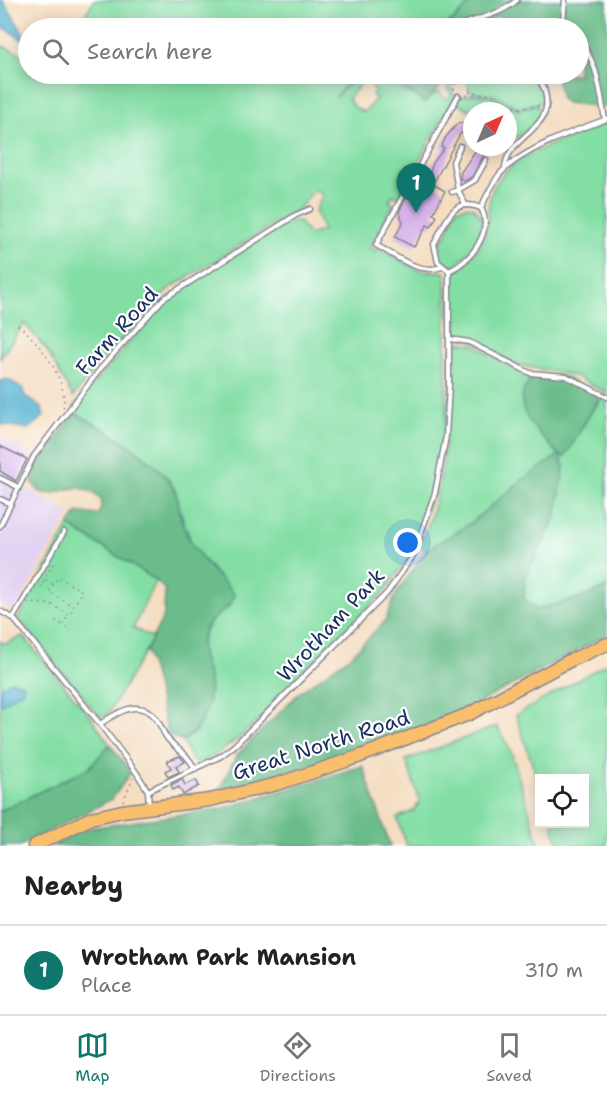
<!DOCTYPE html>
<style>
:root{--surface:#fff;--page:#f6f6f6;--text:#222;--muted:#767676;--line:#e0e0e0;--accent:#0f766e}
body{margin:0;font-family:"Shantell Sans",sans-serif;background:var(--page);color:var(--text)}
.controls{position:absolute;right:18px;bottom:18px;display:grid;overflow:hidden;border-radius:0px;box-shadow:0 3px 15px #0003}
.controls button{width:54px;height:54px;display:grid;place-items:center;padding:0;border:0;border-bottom:2px solid var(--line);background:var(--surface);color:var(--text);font:30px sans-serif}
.compass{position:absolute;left:463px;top:102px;width:54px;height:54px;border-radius:50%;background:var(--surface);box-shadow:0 3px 15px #0003;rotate:44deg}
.you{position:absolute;left:408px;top:543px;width:21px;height:21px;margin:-15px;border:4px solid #fff;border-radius:50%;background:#1a73e8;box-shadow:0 0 0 9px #1a73e833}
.badge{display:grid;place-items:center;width:39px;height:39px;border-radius:50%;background:var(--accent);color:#fff;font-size:20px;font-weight:700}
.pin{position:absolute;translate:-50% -50px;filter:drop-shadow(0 2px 3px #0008)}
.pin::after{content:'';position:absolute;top:32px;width:21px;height:18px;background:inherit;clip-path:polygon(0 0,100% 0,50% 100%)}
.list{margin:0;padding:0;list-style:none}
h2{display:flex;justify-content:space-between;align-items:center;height:78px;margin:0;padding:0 24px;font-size:26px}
h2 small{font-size:20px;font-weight:400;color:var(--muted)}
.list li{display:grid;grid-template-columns:39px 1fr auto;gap:18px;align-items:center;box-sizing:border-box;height:90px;padding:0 24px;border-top:2px solid var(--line)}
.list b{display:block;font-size:22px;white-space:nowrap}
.list p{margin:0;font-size:20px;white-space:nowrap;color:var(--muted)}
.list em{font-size:20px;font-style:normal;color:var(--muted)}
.icon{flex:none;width:33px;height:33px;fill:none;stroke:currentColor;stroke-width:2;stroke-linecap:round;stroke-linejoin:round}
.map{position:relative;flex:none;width:607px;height:846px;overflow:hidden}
.search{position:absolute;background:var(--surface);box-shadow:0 3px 15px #0003;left:18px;right:18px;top:18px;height:66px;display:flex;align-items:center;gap:15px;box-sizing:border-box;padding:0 21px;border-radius:33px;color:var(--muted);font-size:22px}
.sheet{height:168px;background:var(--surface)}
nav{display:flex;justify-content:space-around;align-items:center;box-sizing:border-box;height:84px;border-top:2px solid var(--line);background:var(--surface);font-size:16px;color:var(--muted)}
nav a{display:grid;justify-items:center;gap:3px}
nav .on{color:var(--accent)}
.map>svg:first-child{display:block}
.built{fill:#e3d3f2}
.green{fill:#83dea4;stroke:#4f8681;stroke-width:1.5}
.forest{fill:#6abd8a;stroke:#427674;stroke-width:1.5}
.water{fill:#50b1cf;stroke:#367096;stroke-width:1.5}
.building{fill:#d6b2ea}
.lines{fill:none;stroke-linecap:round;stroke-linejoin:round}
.service-casing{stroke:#88868f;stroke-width:7}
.primary-casing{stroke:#88868f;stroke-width:15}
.path{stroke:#88868f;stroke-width:1.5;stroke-dasharray:1.5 4.5;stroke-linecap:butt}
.service{stroke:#fff;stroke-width:4}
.primary{stroke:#f9bf6d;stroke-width:12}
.labels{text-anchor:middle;stroke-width:4.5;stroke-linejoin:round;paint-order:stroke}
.street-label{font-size:21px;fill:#1b2f5e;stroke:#fff}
</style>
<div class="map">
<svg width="607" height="846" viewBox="0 0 607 846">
<rect width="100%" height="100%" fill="#fff"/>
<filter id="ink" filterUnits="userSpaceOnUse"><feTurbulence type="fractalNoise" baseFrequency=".0167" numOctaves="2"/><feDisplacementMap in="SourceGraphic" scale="12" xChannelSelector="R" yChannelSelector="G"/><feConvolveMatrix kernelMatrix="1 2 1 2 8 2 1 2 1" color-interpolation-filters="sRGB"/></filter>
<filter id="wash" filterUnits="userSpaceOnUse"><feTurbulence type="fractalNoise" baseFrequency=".008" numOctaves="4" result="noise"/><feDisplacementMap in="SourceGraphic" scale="24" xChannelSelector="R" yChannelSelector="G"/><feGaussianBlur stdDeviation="1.35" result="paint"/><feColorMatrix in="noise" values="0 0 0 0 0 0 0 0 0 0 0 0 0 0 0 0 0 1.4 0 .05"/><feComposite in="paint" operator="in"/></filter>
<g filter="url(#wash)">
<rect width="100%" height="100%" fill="#f4ddc0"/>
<polygon class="built" points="0,438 34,456 21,485 70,514 14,612 0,604"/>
<g class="green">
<polygon points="94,0 476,0 443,28 77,28"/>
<path d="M0 45 28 57V74H356L335 97 359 74H370L348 98 354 107 364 112 376 99 372 95 375 91 372 88 375 84 372 80 376 76 386 86 390 82 420 98 424 99 439 92 447 100 451 95 447 86 452 77 467 74 464 79 453 83 452 91 455 96 398 198 393 195 389 201 394 204 370 248 376 251 378 248 419 270 444 272 446 277V417L434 491 410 556 383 593 318 659 308 665 306 671C274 705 240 744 199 764L192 760 182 741 196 732C199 718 210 691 209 678 208 670 203 663 202 655 198 633 212 616 230 606L208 565 192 545 180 510 162 472 103 429 75 413 74 406 169 297 286 222 298 221 310 235 323 230 315 211 323 195 314 190 299 209 170 288 102 360 73 397 46 349 24 323 0 359Z"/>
<polygon points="471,74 529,74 543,91 544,102 519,108 493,95 471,93 467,81"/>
<polygon points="469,95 490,96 519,110 535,105 543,110 540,118 519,137 508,136 508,111 472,111 455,103 458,98"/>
<path d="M607 122V587L587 596 536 610 524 598 525 578 556 516 522 480 471 523 427 550 420 545C448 483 447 417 452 350L460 342 471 344 532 378 528 381 559 454 606 393 575 376 518 365 456 333C448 325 447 286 453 276 462 263 476 256 482 241 494 215 480 199 504 173 524 152 580 132 607 122Z"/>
<path d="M468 206 474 208 481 216C485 236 470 251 457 265H448L438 258 436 247 446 236 456 209Z"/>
<polygon points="69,526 156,580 133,628 153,638 108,714 100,717 18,618"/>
<polygon points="23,636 90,716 110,745 89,768 0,811 0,641 5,644"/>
<polygon points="607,663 607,846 560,846 552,824 584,824 584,778 540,778 539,785 516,715"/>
<polygon points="497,726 511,752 540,846 407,846 397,818 413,811 420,802 406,760"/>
</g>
<g class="forest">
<polygon points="472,0 607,0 607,107 567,103 561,99 556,74 578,74 578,28 504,28 504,18 495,16 489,28 440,28 453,22"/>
<polygon points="394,74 452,74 424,103 392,76"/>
<path d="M539 376 567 378 600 397 565 457 560 455 564 467 556 516 525 578 524 598 537 610 587 596 607 587V635L467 709 357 753 219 790 237 755 300 692 352 655 385 621 396 594 427 550 471 523 522 480 559 455C541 434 504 407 532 378Z"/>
<path d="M75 413C106 430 156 457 174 488 180 500 179 516 184 528 195 554 216 574 234 594 231 612 206 616 202 638 199 652 205 663 208 675 214 700 203 728 182 741L169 735C159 707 157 678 146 651L164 615 165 590 156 580 69 526 78 512 97 515 100 512 102 501C71 467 51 514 32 482L37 465Z"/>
<polygon points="110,745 131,772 112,799 20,846 0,846 0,811 89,768"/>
<polygon points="363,766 390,846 53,846 83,829 221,809"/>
</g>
<g class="water">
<polygon points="0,0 3,0 24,34 23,40 0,25"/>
<polygon points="8,379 23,389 24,395 42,408 44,416 28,429 0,424 0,381"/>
<polygon points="11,681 24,684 23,690 0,705 0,688"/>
</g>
<g id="blocks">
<g class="building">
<polygon points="472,121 472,133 465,131 460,134 433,184 445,191 433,214 437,216 431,227 427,225 414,247 395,237 403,222 399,212 407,196 418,195 422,189 420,184 422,180 428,179 433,163 444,148 441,147 446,137 457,124"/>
<polygon points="478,147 488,147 472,177 465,181 460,179 461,172"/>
<polygon points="0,446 27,459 16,481 0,471"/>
<polygon points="180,756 185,762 176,766 179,772 168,777 165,771 171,768 167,761"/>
<polygon points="182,779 185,785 196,780 199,786 183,795 179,787 173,790 171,785"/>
</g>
</g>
</g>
<g filter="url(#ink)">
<use href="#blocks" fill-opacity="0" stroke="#88868f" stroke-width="1.5"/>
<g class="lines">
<g class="service-casing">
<g id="service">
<polyline points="565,0 563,21 570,28"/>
<path d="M454 28C474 18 500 16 517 0"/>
<path d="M578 39C598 61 600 91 605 120"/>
<polyline points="386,76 391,74"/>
<path d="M505 169C505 138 552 130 546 97 544 86 541 80 532 74"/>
<polyline points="452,192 458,190 453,162 460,146"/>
<polyline points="465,204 458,190 475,180 486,160"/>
<path d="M442 267C419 275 396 256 376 245L458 96"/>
<path d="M449 271C470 262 494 232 481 208"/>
<polyline points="450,339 469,342 530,373 566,376 607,397"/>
<polyline points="0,478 18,487"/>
<polyline points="0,499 11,504"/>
<polyline points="0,526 34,456 101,368 163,299 296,215 310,209"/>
<polyline points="64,532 13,618 100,724 136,772 148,791 149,807"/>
<polyline points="0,611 13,618"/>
<path d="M100 724C116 713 139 698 155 717 160 723 162 731 167 738 177 751 185 750 195 769"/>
<path d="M148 791 221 756 235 745 387 593 413 556 435 493 446 436 449 386V271L438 262 434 244C446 223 451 196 481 208 486 197 492 185 499 175 520 150 576 130 607 119"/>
</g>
</g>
<g class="primary-casing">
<polyline id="primary" points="34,846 91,818 122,811 210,800 277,784 358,757 469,714 571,660 607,644"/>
</g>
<g class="path">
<polyline points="494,28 498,22"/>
<polyline points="466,81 470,74"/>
<circle cx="462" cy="89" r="8"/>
<polyline points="469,92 492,95 518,109 541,105"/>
<path d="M18 325C38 340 70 382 63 409"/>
<polyline points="52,584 45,579 41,587 53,564"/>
<polyline points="28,603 51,604 69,615 82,591 58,577 49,592 73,606"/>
<polyline points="55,621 71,630"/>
<polyline points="63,624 68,615"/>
<polyline points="123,801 133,778"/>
</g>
<use href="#service" class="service"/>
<use href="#primary" class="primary"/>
</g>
</g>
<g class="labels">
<g class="street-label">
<text transform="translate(117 331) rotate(-48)" y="7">Farm Road</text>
<text transform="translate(331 625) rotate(-47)" y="7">Wrotham Park</text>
<text transform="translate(321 745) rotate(-18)" y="7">Great North Road</text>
</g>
</g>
</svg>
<div class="controls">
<button><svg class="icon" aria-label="locate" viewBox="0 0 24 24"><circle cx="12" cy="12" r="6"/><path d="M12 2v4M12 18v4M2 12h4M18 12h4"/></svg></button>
</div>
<svg class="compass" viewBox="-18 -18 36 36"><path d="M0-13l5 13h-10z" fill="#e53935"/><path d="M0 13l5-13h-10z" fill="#767676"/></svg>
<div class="you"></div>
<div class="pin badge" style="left:416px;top:213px">1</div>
<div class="search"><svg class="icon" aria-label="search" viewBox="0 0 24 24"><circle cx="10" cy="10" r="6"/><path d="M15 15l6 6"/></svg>Search here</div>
</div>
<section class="sheet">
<h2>Nearby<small></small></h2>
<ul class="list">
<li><span class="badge">1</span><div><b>Wrotham Park Mansion</b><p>Place</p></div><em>310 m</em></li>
</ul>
</section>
<nav>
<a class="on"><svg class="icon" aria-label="map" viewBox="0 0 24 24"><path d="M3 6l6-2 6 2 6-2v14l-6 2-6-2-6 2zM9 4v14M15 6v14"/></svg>Map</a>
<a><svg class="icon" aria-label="directions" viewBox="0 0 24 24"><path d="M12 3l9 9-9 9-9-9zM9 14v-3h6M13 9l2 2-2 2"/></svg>Directions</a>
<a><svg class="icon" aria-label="saved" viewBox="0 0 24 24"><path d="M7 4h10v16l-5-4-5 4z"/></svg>Saved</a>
</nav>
